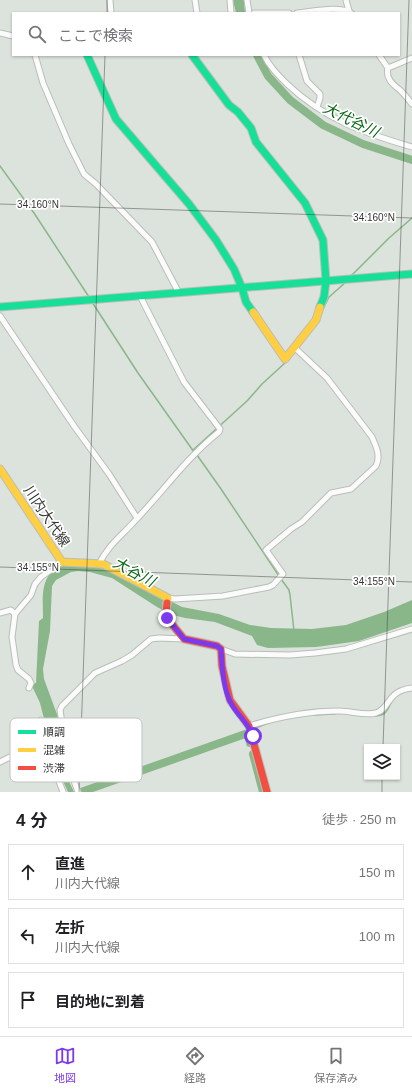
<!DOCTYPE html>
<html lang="ja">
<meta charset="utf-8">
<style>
:root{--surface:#fff;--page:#f6f6f6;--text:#202124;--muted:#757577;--line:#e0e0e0;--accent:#7c3aed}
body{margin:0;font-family:Arial,"Noto Sans JP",sans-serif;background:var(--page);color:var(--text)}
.controls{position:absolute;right:12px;bottom:12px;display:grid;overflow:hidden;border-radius:0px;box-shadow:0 1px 3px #0004}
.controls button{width:36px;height:36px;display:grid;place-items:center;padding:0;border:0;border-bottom:1px solid var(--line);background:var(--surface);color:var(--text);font:20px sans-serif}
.stop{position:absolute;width:12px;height:12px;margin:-9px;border:3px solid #7c3aed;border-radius:50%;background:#fff}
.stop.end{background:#7c3aed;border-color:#fff;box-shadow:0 1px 4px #0008}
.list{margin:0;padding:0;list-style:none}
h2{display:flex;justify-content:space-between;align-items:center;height:52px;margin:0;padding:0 16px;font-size:17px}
h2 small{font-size:13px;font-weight:400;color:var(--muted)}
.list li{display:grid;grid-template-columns:26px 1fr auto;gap:12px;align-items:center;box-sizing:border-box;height:56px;margin:0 8px 8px;padding:0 8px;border:1px solid var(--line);border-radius:0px}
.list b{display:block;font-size:15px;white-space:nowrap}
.list p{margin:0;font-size:13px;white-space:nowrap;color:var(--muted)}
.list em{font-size:13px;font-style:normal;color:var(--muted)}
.icon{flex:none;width:22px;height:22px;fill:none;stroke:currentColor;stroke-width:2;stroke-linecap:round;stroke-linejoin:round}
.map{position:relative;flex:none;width:412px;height:792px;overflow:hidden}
.search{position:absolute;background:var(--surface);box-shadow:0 1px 3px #0004;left:12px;right:12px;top:12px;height:44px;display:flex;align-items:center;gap:10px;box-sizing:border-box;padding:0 14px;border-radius:0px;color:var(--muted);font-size:15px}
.sheet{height:244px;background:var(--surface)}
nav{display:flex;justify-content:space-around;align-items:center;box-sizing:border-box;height:56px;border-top:1px solid var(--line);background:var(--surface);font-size:11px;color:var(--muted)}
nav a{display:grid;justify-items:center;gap:2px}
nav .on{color:var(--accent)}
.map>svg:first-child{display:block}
.water{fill:#8ab789}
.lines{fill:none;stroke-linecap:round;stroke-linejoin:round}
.stream{stroke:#8ab789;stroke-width:1.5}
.river{stroke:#8ab789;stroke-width:8}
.street-casing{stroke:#babeb9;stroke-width:7}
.fast-casing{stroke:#babeb9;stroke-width:9}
.slow-casing{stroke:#babeb9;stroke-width:9}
.jam-casing{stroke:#babeb9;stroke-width:9}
.street{stroke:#fafbfa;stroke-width:5}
.fast{stroke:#16e098;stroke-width:7}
.slow{stroke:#ffcf43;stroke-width:7}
.jam{stroke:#f24e42;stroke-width:7}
.route{stroke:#7c3aed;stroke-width:5}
.ticks{fill:none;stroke:#333733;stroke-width:1;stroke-opacity:0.45}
.labels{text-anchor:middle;stroke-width:3.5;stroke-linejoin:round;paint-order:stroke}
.street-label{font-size:14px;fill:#333733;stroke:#fff}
.water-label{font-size:15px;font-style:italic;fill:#096916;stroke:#fff}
.key{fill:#fff;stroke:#c2c3c2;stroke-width:1}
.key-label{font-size:11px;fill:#333733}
.ticks-label{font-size:10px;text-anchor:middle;fill:#333733;stroke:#fff;stroke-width:3.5;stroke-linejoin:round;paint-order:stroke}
</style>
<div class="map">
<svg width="412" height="792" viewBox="0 0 412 792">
<rect width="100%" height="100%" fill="#dce2dc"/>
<g class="water">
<polygon points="233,0 244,0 245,13 236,13"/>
<path d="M64 565H84L110 570 182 607 219 614 250 625 271 628 312 629 346 625 384 612 412 600V623L359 641 316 647 268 648 257 645 252 636 215 622 185 618 173 615 157 607 112 578 90 572 78 571 71 572 56 580 52 586 50 631 43 669 44 679 58 717 60 728 62 755 66 775 74 792H68L62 779 52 750 40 703 32 686 33 684 36 683 39 621 43 618C43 597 39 573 64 565Z"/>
</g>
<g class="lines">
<g class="stream">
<polyline points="0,166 34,213 89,297"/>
<polyline points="351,276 389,238 412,218"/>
<polyline points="92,302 138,373 194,452"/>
<polyline points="323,309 329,297 346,282"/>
<polyline points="193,450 247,401 262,384 286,362"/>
<polyline points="197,455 221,489 279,576"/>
<polyline points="281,579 289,590 290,595 294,631"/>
<polyline points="311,715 335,714"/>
<path d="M372 716C387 717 387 710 393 699"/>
<polyline points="253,729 271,722"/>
</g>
<g class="river">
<polyline points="257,55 268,76 290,100 323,125 363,144 412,160"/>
<polyline points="253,754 263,792"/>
<polyline points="81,792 248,733 250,743"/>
</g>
<g class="street-casing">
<g id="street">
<polyline points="110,0 111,13"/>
<polyline points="195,0 197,13"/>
<polyline points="230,0 231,13"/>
<polyline points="247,0 249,13"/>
<polyline points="346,0 349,11"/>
<polyline points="254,13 289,13"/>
<path d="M297 13C311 12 339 5 351 13"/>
<polyline points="0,33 13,36"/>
<polyline points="35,55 43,83 69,144 84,174 96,184 152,242 179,293"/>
<path d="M264 55C269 66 278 75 287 84 324 119 364 133 412 147"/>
<polyline points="299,55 307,81 320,94 320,98 317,107"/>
<polyline points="379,55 388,68 412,58"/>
<path d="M388 68C385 79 394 85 401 91 405 95 409 100 412 104"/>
<polyline points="0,316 74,426 109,474 137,518"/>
<path d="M99 564C107 547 120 537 132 524 162 493 186 458 219 432L220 429 184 382 140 296"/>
<path d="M168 598 175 599 223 596 269 587 273 585 283 574 266 550 291 529 302 522 331 493 351 489 376 466C381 456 376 446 372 437L327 378 295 348"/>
<polyline points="0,613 11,610 15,614"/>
<polyline points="221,649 235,654 290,655 315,653 346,649 412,629"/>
<polyline points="29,688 31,683 29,679 18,670 16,665 12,637 15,614 31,595 35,584 41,577 62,562"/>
<path d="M249 726C278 717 309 711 339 711 351 711 365 716 376 713 391 708 386 691 412 688"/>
<polyline points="48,752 63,792"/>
<polyline points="0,762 10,757 15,763 35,755 48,752 41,720"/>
<polyline points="78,792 68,764 60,710 62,706 95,673 122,661 132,655 151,639 159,638 184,639"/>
</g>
</g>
<g class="fast-casing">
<g id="fast">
<polyline points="87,55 116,119 189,204 216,240 234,269 242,288 246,302 253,312"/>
<polyline points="192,55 229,105 238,112 251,128 256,142 305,203 323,240 326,281 324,297 320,307"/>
<polyline points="0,307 412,274"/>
</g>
</g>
<g class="slow-casing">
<g id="slow">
<polyline points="253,312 285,359 316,320 320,307"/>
<polyline points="0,469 62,562 103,564 168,598 167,603"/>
</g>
</g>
<g class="jam-casing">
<polyline id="jam" points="167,603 166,614 167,618 184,639 217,646 221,649 222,666 230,700 249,726 267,792"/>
</g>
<use href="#street" class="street"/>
<use href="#fast" class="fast"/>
<use href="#slow" class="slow"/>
<use href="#jam" class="jam"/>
</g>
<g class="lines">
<path class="route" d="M167 618 184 639 217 646 221 649C222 665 223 691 232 705 239 717 248 723 253 736"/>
</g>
<path class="ticks" d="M107 13V0M0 204 412 218M0 567 412 582M383 747 409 0M79 792 105 55M382 792V777"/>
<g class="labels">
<g class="street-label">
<text transform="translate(47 516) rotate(56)" y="5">川内大代線</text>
</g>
<g class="water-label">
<text transform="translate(351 120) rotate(26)" y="5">大代谷川</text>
<text transform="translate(134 572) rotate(28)" y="5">大谷川</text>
</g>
</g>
<rect x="10" y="718" width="132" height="64" rx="6" class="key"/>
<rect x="18" y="730" width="18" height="4" fill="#16e098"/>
<rect x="18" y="748" width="18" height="4" fill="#ffcf43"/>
<rect x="18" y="766" width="18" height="4" fill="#f24e42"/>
<g class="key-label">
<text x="43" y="736">順調</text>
<text x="43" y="754">混雑</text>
<text x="43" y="772">渋滞</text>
</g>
<g class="ticks-label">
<text x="38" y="208">34.160°N</text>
<text x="374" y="221">34.160°N</text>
<text x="38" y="571">34.155°N</text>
<text x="374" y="585">34.155°N</text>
</g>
</svg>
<div class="controls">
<button><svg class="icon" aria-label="layers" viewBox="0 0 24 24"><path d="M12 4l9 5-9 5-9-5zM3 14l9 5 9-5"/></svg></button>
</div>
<div class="stop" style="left:253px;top:736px"></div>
<div class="stop end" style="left:167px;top:618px"></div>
<div class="search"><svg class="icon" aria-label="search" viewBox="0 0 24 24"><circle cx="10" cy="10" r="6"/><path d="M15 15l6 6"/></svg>ここで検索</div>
</div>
<section class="sheet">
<h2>4 分<small>徒歩 · 250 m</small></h2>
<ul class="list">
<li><svg class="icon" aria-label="ahead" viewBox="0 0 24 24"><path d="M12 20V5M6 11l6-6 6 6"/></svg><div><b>直進</b><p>川内大代線</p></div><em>150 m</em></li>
<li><svg class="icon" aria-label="left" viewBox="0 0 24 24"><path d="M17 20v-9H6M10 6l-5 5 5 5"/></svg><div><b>左折</b><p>川内大代線</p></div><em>100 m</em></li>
<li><svg class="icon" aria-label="arrive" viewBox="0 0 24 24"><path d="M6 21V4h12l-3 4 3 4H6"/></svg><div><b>目的地に到着</b></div></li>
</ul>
</section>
<nav>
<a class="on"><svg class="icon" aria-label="map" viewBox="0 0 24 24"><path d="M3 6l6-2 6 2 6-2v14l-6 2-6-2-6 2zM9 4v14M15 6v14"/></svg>地図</a>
<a><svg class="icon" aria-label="directions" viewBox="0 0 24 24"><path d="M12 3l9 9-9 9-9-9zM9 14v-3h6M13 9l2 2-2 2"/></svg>経路</a>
<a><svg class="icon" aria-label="saved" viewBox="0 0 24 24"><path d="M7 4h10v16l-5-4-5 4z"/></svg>保存済み</a>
</nav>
